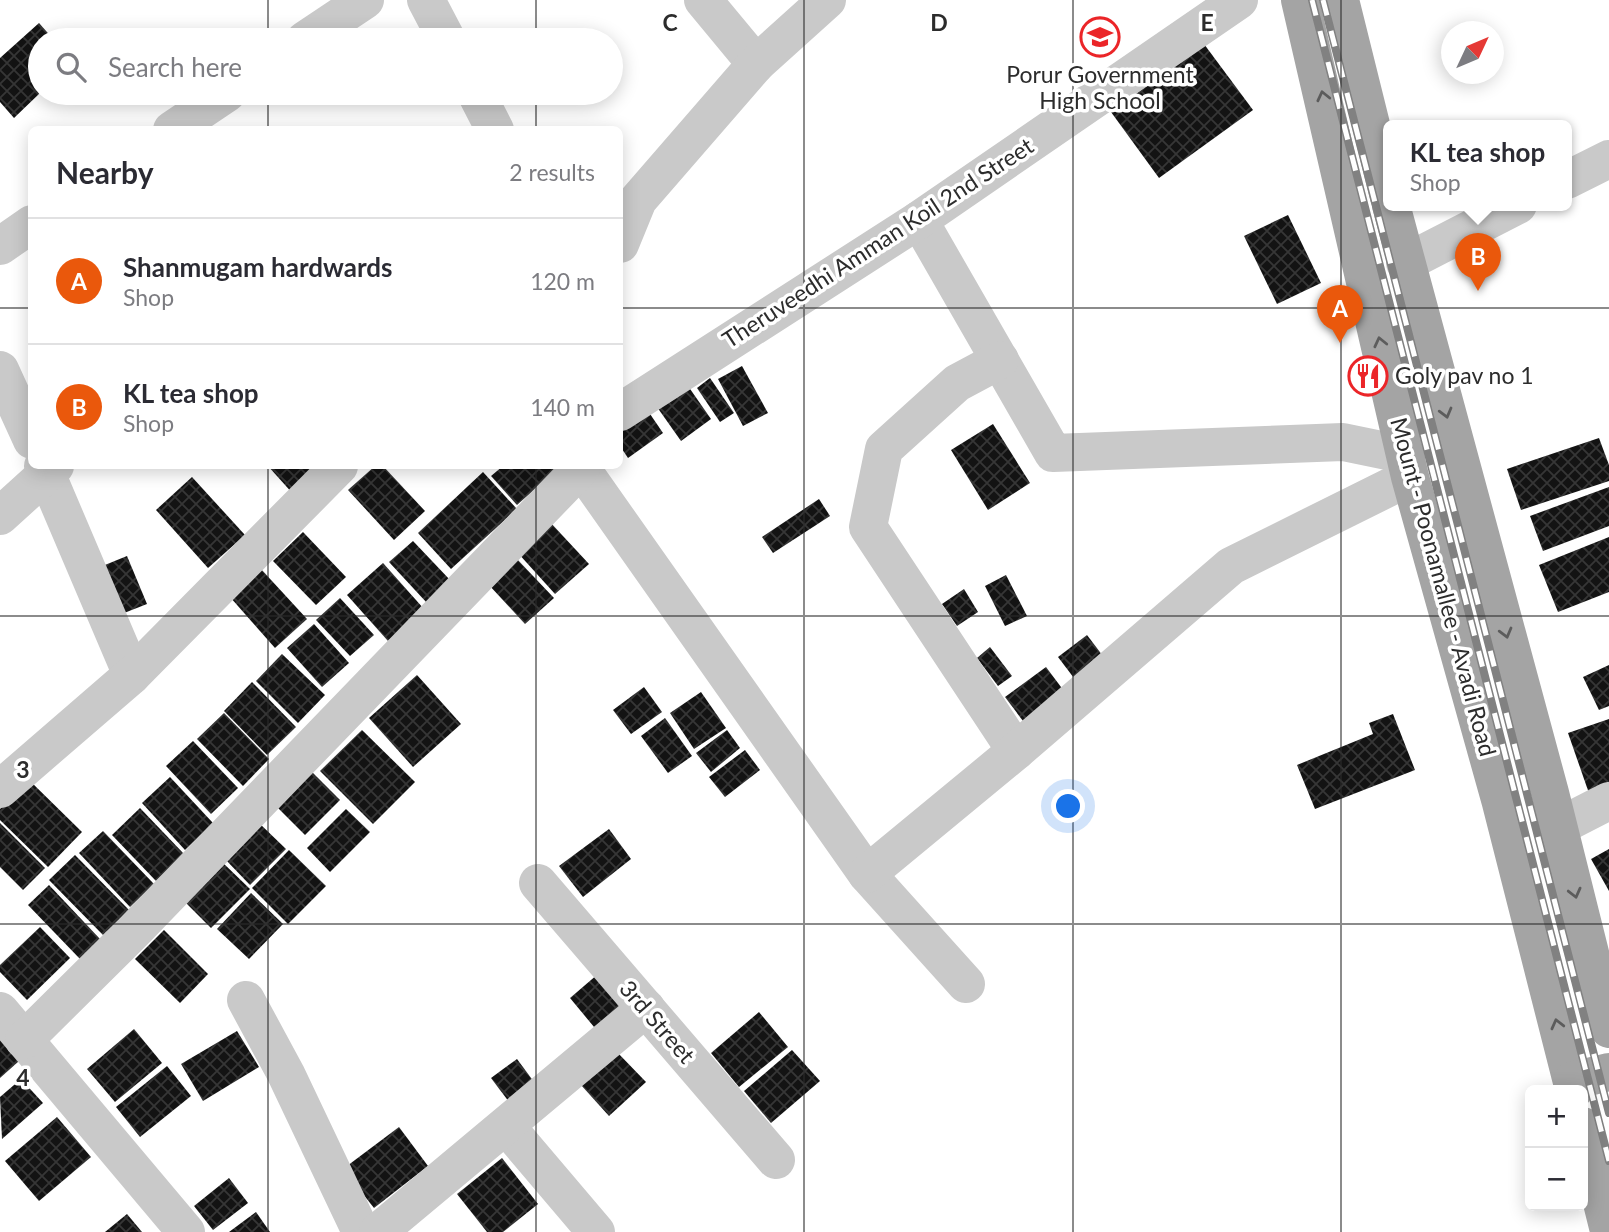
<!DOCTYPE html>
<meta charset="utf-8">
<style>
:root{--surface:#fff;--page:#f7f7f7;--text:#2b2b33;--muted:#7c7c81;--line:#e1e1e2;--accent:#ea580c}
body{margin:0;font-family:Lato,sans-serif;background:var(--page);color:var(--text)}
.controls{position:absolute;right:21px;bottom:21px;display:grid;overflow:hidden;border-radius:10px;box-shadow:0 4px 18px #0003}
.controls button{width:63px;height:63px;display:grid;place-items:center;padding:0;border:0;border-bottom:2px solid var(--line);background:var(--surface);color:var(--text);font:35px sans-serif}
.compass{position:absolute;left:1441px;top:21px;width:63px;height:63px;border-radius:50%;background:var(--surface);box-shadow:0 4px 18px #0003;rotate:46deg}
.you{position:absolute;left:1069px;top:807px;width:24px;height:24px;margin:-18px;border:5px solid #fff;border-radius:50%;background:#1a73e8;box-shadow:0 0 0 10px #1a73e833}
.badge{display:grid;place-items:center;width:46px;height:46px;border-radius:50%;background:var(--accent);color:#fff;font-size:23px;font-weight:700}
.pin{position:absolute;translate:-50% -58px;filter:drop-shadow(0 2px 4px #0008)}
.pin::after{content:'';position:absolute;top:37px;width:24px;height:21px;background:inherit;clip-path:polygon(0 0,100% 0,50% 100%)}
.popup{position:absolute;left:1383px;top:120px;width:189px;height:91px;box-sizing:border-box;display:grid;place-content:center;border-radius:10px;background:var(--surface);filter:drop-shadow(0 2px 5px #0005);font-size:23px;white-space:nowrap;color:var(--muted)}
.popup b{font-size:26px;color:var(--text)}
.popup::after{content:'';position:absolute;left:50%;top:100%;margin-left:-14px;border:14px solid transparent;border-top-color:var(--surface)}
.list{margin:0;padding:0;list-style:none}
h2{display:flex;justify-content:space-between;align-items:center;height:91px;margin:0;padding:0 28px;font-size:30px}
h2 small{font-size:23px;font-weight:400;color:var(--muted)}
.list li{display:grid;grid-template-columns:46px 1fr auto;gap:21px;align-items:center;box-sizing:border-box;height:126px;padding:0 28px;border-top:2px solid var(--line)}
.list b{display:block;font-size:26px;white-space:nowrap}
.list p{margin:0;font-size:23px;white-space:nowrap;color:var(--muted)}
.list em{font-size:23px;font-style:normal;color:var(--muted)}
.icon{flex:none;width:38px;height:38px;fill:none;stroke:currentColor;stroke-width:2;stroke-linecap:round;stroke-linejoin:round}
.map{position:relative;flex:none;width:1609px;height:1232px;overflow:hidden}
.search{position:absolute;background:var(--surface);box-shadow:0 4px 18px #0003;left:28px;top:28px;width:595px;height:77px;display:flex;align-items:center;gap:18px;box-sizing:border-box;padding:0 24px;border-radius:38px;color:var(--muted);font-size:26px}
.panel{position:absolute;background:var(--surface);box-shadow:0 4px 18px #0003;left:28px;top:126px;width:595px;height:343px;border-radius:10px}
.map>svg:first-child{display:block}
.building{fill:url(#building-cross-hatch)}
.lines{fill:none;stroke-linecap:round;stroke-linejoin:round}
.minor{stroke:#c9c9c9;stroke-width:38}
.major{stroke:#a4a4a4;stroke-width:38}
.rail-casing{stroke:#818181;stroke-width:8}
.rail{stroke:#fff;stroke-width:5;stroke-dasharray:16;stroke-linecap:butt}
.oneway{stroke:#5c5c5c}
.grid{fill:none;stroke:#2c2c2c;stroke-width:2;stroke-opacity:0.55}
.labels{text-anchor:middle;stroke-width:7;stroke-linejoin:round;paint-order:stroke}
.poi-label{font-size:23px;fill:#2c2c2c;stroke:#fff}
.street-label{font-size:23px;fill:#2c2c2c;stroke:#fff}
.grid-label{font-size:23px;text-anchor:middle;font-weight:bold;fill:#2c2c2c;stroke:#fff;stroke-width:7;stroke-linejoin:round;paint-order:stroke}
</style>
<div class="map">
<svg width="1609" height="1232" viewBox="0 0 1609 1232">
<defs>
<pattern id="building-cross-hatch" width="8" height="8" patternUnits="userSpaceOnUse" patternTransform="scale(1.75)"><rect width="8" height="8" fill="#131313"/><path d="M0 0l8 8M0 8l8-8" fill="none" stroke="#363636"/></pattern>
</defs>
<rect width="100%" height="100%" fill="#fff"/>
<g class="building">
<polygon points="39,23 54,40 40,40 40,93 14,118 0,102 0,58"/>
<polygon points="1204,44 1253,110 1159,178 1111,112"/>
<polygon points="1288,215 1321,283 1277,304 1244,236"/>
<polygon points="742,366 768,413 743,426 718,379"/>
<polygon points="710,378 734,413 720,422 697,388"/>
<polygon points="688,386 711,419 681,441 657,407"/>
<polygon points="648,411 663,433 628,458 620,446 620,431"/>
<polygon points="993,424 1030,483 988,510 951,450"/>
<polygon points="1599,438 1609,465 1609,481 1521,510 1507,469"/>
<polygon points="268,466 328,466 294,495"/>
<polygon points="375,466 383,466 425,511 394,540 348,490"/>
<polygon points="503,466 561,466 517,505 491,476"/>
<polygon points="483,472 517,509 451,569 418,533"/>
<polygon points="192,477 245,535 208,568 156,510"/>
<polygon points="1609,487 1609,526 1543,551 1530,516"/>
<polygon points="819,499 830,516 773,553 762,537"/>
<polygon points="550,522 589,564 555,594 517,552"/>
<polygon points="303,532 346,577 316,605 273,561"/>
<polygon points="1609,537 1609,592 1558,612 1539,565"/>
<polygon points="413,541 451,581 427,603 389,562"/>
<polygon points="127,556 147,604 114,617 95,569"/>
<polygon points="516,558 554,598 525,624 488,584"/>
<polygon points="383,563 424,609 388,641 347,595"/>
<polygon points="261,569 307,619 275,648 230,597"/>
<polygon points="1006,575 1027,616 1005,626 985,586"/>
<polygon points="964,589 978,612 957,626 942,604"/>
<polygon points="340,598 374,635 350,656 316,620"/>
<polygon points="314,624 349,663 322,687 287,648"/>
<polygon points="1087,635 1109,664 1080,686 1058,657"/>
<polygon points="990,647 1012,676 998,686 977,658"/>
<polygon points="282,654 325,695 298,723 256,681"/>
<polygon points="1609,665 1609,706 1599,710 1583,677"/>
<polygon points="1046,667 1067,695 1026,725 1005,697"/>
<polygon points="417,675 461,724 413,767 369,718"/>
<polygon points="252,682 296,727 267,755 224,711"/>
<polygon points="644,687 662,712 631,734 613,710"/>
<polygon points="701,692 726,728 694,749 670,713"/>
<polygon points="224,713 269,759 243,786 197,739"/>
<polygon points="1393,714 1415,770 1315,809 1297,765 1373,734 1369,723"/>
<polygon points="665,718 692,756 668,773 641,736"/>
<polygon points="1609,719 1609,793 1591,799 1568,733"/>
<polygon points="362,730 415,782 373,824 320,771"/>
<polygon points="727,730 740,748 711,772 696,753"/>
<polygon points="193,741 238,788 211,814 166,766"/>
<polygon points="745,750 760,770 725,797 709,777"/>
<polygon points="311,771 340,800 305,835 275,805"/>
<polygon points="170,777 213,823 185,850 142,803"/>
<polygon points="29,780 82,832 48,867 0,820 0,809"/>
<polygon points="140,808 184,854 156,881 112,835"/>
<polygon points="346,809 370,832 330,872 307,848"/>
<polygon points="258,822 286,849 250,885 223,857"/>
<polygon points="0,823 45,868 23,890 0,867"/>
<polygon points="609,829 631,859 583,897 559,866"/>
<polygon points="103,831 154,884 130,907 79,853"/>
<polygon points="1609,849 1609,891 1591,859"/>
<polygon points="289,850 326,886 288,924 252,888"/>
<polygon points="75,855 129,910 103,935 49,880"/>
<polygon points="220,860 250,889 211,928 182,899"/>
<polygon points="49,885 100,939 80,959 28,905"/>
<polygon points="251,893 283,924 249,959 217,929"/>
<polygon points="40,927 70,958 27,1000 0,972 0,965"/>
<polygon points="164,930 208,974 180,1003 135,959"/>
<polygon points="598,974 627,1008 599,1033 570,998"/>
<polygon points="759,1012 788,1047 739,1087 711,1053"/>
<polygon points="134,1029 162,1063 115,1102 87,1069"/>
<polygon points="237,1031 259,1067 203,1101 181,1064"/>
<polygon points="0,1039 19,1061 0,1078"/>
<polygon points="792,1050 820,1081 771,1123 744,1091"/>
<polygon points="617,1052 646,1082 609,1116 581,1085"/>
<polygon points="517,1059 537,1086 512,1106 491,1078"/>
<polygon points="167,1066 191,1096 140,1137 116,1107"/>
<polygon points="21,1079 43,1103 2,1139 0,1097"/>
<polygon points="57,1117 91,1157 39,1201 5,1161"/>
<polygon points="399,1127 428,1166 374,1208 343,1169"/>
<polygon points="502,1158 538,1204 503,1232 487,1232 457,1194"/>
<polygon points="229,1178 248,1203 213,1230 194,1206"/>
<polygon points="256,1212 270,1232 229,1232"/>
<polygon points="127,1214 142,1232 105,1232"/>
</g>
<g class="lines">
<g class="minor">
<polyline points="426,0 447,40"/>
<polyline points="703,0 756,64"/>
<polyline points="305,40 365,0"/>
<polyline points="476,93 495,130"/>
<polyline points="172,130 227,93"/>
<polyline points="1567,180 1609,159"/>
<polyline points="919,220 1053,453 1343,442 1406,455"/>
<polyline points="620,244 638,200 756,64 827,0"/>
<polyline points="0,246 32,224"/>
<polyline points="1405,263 1518,205"/>
<polyline points="1000,360 957,383 884,449 868,527 1016,751"/>
<polyline points="0,370 32,440"/>
<polyline points="620,412 919,220 1239,0"/>
<polyline points="43,466 132,675"/>
<polyline points="582,466 581,468 867,874 966,984"/>
<polyline points="0,516 55,466"/>
<polyline points="0,789 132,675 339,466"/>
<polyline points="1558,827 1609,801"/>
<polyline points="867,874 1016,751 1231,566 1410,477"/>
<polyline points="538,883 776,1160"/>
<polyline points="246,1000 286,1074 361,1232"/>
<polyline points="0,1011 186,1232"/>
<polyline points="24,1040 134,931 581,468"/>
<polyline points="506,1126 596,1232"/>
<polyline points="378,1232 646,1008"/>
</g>
<g class="major">
<polyline points="1300,0 1410,477 1501,803 1574,1090"/>
<polyline points="1340,0 1389,197"/>
<polyline points="1391,205 1550,793 1609,1029"/>
<polyline points="1572,1081 1609,1072"/>
<polyline points="1583,1126 1609,1231"/>
</g>
<g class="rail-casing">
<g id="rail">
<polyline points="1312,0 1609,1161"/>
<polyline points="1323,0 1609,1113"/>
</g>
</g>
<use href="#rail" class="rail"/>
</g>
<defs><path id="oneway-chevron" d="M-2-3.5L2.5 0L-2 3.5" fill="none" stroke-width="1.6" stroke-linecap="round" stroke-linejoin="round" transform="scale(1.75)"/></defs>
<g class="oneway">
<use href="#oneway-chevron" transform="translate(1323 96) rotate(-103)"/>
<use href="#oneway-chevron" transform="translate(1380 342) rotate(-103)"/>
<use href="#oneway-chevron" transform="translate(1446 413) rotate(75)"/>
<use href="#oneway-chevron" transform="translate(1506 633) rotate(75)"/>
<use href="#oneway-chevron" transform="translate(1575 893) rotate(76)"/>
<use href="#oneway-chevron" transform="translate(1557 1024) rotate(-104)"/>
</g>
<path class="grid" d="M268 0V40M536 0V40M804 0V1232M1073 0V1232M1341 0V1232M268 93V130M536 93V130M0 308H32M620 308H1609M268 466V1232M536 466V1232M0 616H1609M0 924H1609"/>
<defs>
<g id="school-ring" transform="scale(2.0125)"><circle r="9.5" fill="#fff" stroke="#eb2528" stroke-width="1.5"/><path d="M0-5L7-2L0 1L-7-2ZM-4 1L0 2.5L4 1V4Q0 6-4 4Z" fill="#eb2528"/></g>
<g id="restaurant-ring" transform="scale(2.0125)"><circle r="9.5" fill="#fff" stroke="#eb2528" stroke-width="1.5"/><path d="M-5-6h1v4h1v-4h1v4h1v-4h1v5L-1.5 .5V6h-2V.5L-5-1ZM5-6V6H3V1.5H1.5Q1.5-4 5-6Z" fill="#eb2528"/></g>
</defs>
<g fill-rule="evenodd">
<use href="#school-ring" x="1100" y="37"/>
<use href="#restaurant-ring" x="1368" y="376"/>
</g>
<g class="labels">
<g class="poi-label">
<text x="1100" y="83">Porur Government<tspan x="1100" dy="26">High School</tspan></text>
<text x="1395" y="384" text-anchor="start">Goly pav no 1</text>
</g>
<g class="street-label">
<text transform="translate(878 243) rotate(-33)" y="8">Theruveedhi Amman Koil 2nd Street</text>
<text transform="translate(1443 587) rotate(75)" y="8">Mount - Poonamallee - Avadi Road</text>
<text transform="translate(657 1022) rotate(49)" y="8">3rd Street</text>
</g>
</g>
<g class="grid-label">
<text x="670" y="31">C</text>
<text x="939" y="31">D</text>
<text x="1207" y="31">E</text>
<text x="23" y="778">3</text>
<text x="23" y="1086">4</text>
</g>
</svg>
<div class="controls">
<button>+</button>
<button>−</button>
</div>
<svg class="compass" viewBox="-18 -18 36 36"><path d="M0-13l5 13h-10z" fill="#e53935"/><path d="M0 13l5-13h-10z" fill="#7c7c81"/></svg>
<div class="you"></div>
<div class="pin badge" style="left:1340px;top:343px">A</div>
<div class="pin badge" style="left:1478px;top:291px">B</div>
<div class="popup"><b>KL tea shop</b>Shop</div>
<div class="search"><svg class="icon" aria-label="search" viewBox="0 0 24 24"><circle cx="10" cy="10" r="6"/><path d="M15 15l6 6"/></svg>Search here</div>
<section class="panel">
<h2>Nearby<small>2 results</small></h2>
<ul class="list">
<li><span class="badge">A</span><div><b>Shanmugam hardwards</b><p>Shop</p></div><em>120 m</em></li>
<li><span class="badge">B</span><div><b>KL tea shop</b><p>Shop</p></div><em>140 m</em></li>
</ul>
</section>
</div>
